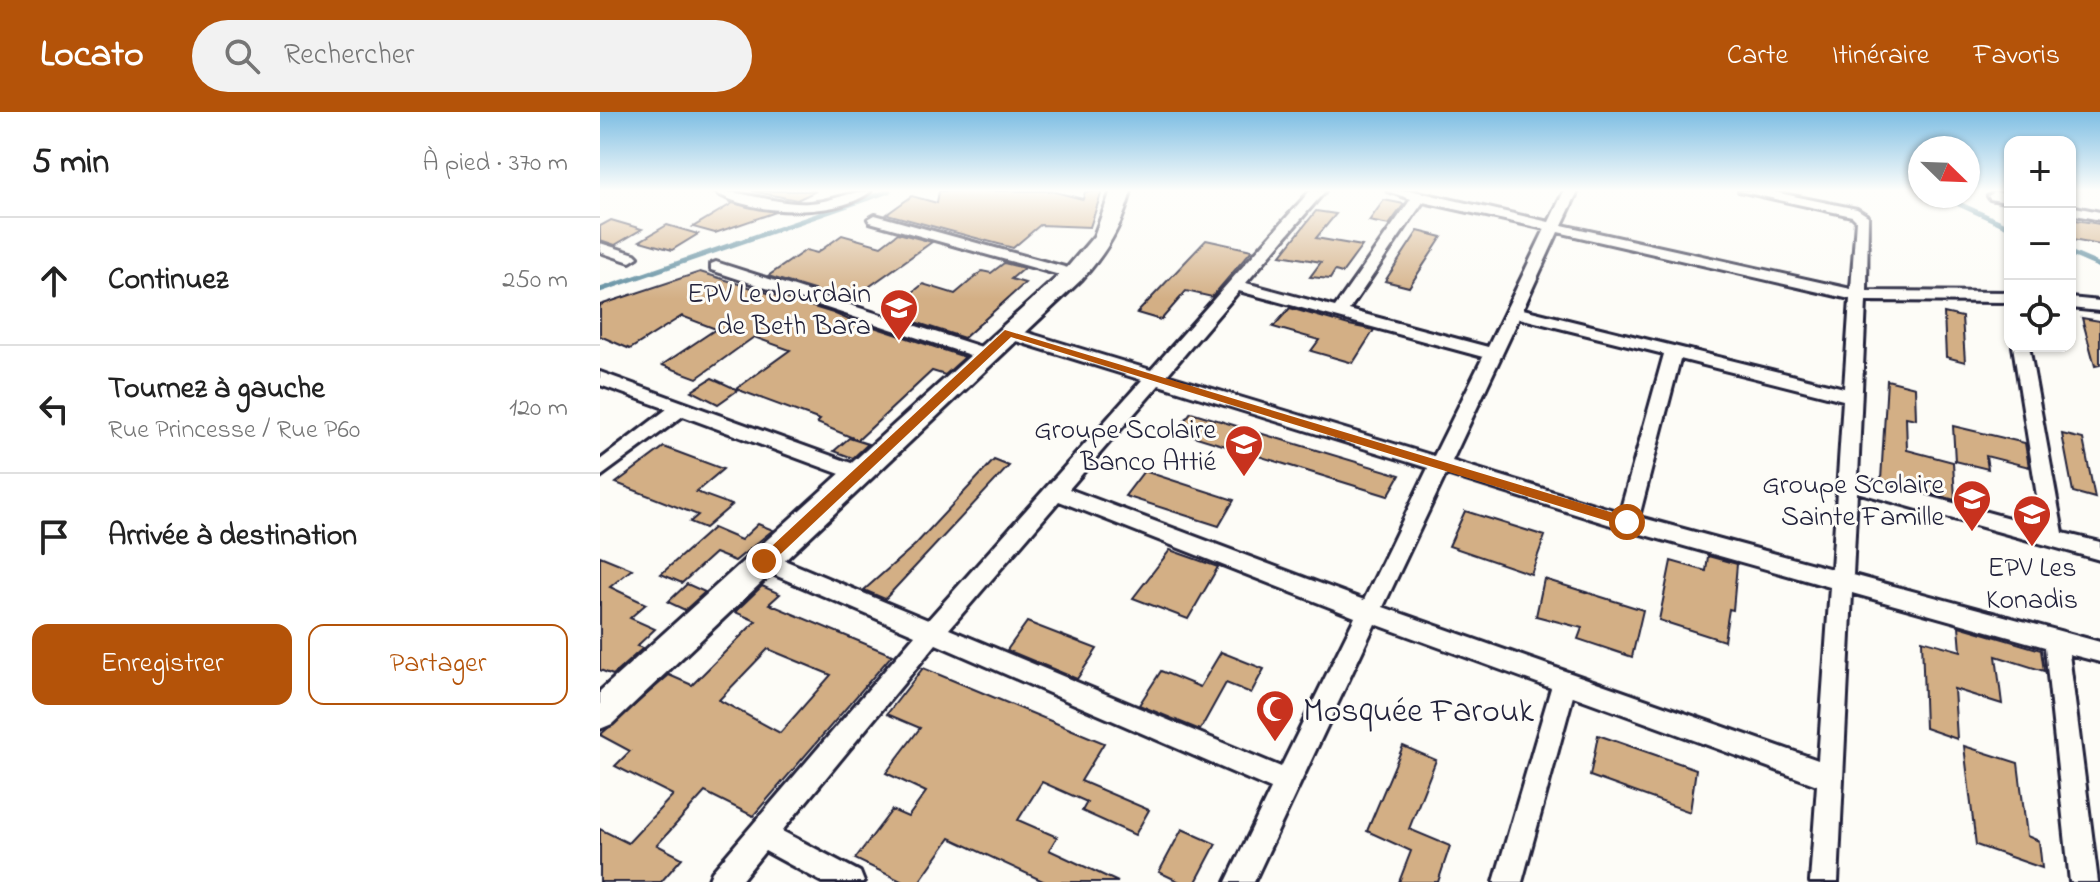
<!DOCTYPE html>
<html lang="fr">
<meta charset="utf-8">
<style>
:root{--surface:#fff;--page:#f2f2f2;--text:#222;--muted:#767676;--line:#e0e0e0;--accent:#b45309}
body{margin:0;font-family:"Indie Flower",sans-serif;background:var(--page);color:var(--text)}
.controls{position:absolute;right:24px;top:24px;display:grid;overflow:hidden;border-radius:16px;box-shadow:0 2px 6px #0004}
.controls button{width:72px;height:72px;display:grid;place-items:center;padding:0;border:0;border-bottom:2px solid var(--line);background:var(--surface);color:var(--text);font:40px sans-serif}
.compass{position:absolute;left:1308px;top:24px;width:72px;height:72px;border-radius:50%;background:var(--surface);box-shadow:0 2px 6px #0004;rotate:113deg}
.stop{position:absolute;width:24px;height:24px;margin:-18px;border:6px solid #b45309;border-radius:50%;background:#fff}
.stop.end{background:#b45309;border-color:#fff;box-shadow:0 2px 8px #0008}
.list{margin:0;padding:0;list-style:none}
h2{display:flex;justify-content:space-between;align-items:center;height:104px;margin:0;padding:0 32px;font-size:34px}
h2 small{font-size:26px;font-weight:400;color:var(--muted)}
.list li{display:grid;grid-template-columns:52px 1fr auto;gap:24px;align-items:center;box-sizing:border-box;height:128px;padding:0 32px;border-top:2px solid var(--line)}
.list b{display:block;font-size:30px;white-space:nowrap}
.list p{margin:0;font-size:26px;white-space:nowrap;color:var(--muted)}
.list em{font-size:26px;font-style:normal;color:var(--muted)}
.actions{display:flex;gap:16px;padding:24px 32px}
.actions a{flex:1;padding:18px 0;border:2px solid var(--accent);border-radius:16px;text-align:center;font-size:28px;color:var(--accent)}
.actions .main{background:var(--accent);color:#fff}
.icon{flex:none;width:44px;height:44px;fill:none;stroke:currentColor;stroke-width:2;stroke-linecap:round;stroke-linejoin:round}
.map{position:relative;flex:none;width:1500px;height:770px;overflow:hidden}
header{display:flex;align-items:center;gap:48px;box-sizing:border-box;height:112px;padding:0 40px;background:var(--accent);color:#fff}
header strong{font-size:38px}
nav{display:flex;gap:44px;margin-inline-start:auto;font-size:28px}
.search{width:560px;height:72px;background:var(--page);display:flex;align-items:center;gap:20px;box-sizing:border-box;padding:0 28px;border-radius:44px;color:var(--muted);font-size:30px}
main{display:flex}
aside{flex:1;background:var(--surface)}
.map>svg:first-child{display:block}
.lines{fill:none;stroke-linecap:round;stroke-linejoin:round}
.stream{stroke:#5a899c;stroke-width:5}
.building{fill:#d3af85;stroke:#22223b;stroke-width:2;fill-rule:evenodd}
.street-casing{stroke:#22223b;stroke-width:6}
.secondary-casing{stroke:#22223b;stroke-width:6}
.street{fill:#fdfcf7;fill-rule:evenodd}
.secondary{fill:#fdfcf7;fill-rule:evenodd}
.route{fill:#b45309}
.labels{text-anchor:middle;stroke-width:6;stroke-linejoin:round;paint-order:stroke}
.poi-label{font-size:28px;fill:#22223b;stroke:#fdfcf7;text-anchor:end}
.near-poi-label{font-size:34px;fill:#22223b;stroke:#fdfcf7;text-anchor:start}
</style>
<header>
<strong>Locato</strong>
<div class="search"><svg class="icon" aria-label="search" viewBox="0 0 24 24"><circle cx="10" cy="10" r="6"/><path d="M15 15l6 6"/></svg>Rechercher</div>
<nav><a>Carte</a><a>Itinéraire</a><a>Favoris</a></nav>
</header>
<main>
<aside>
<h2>5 min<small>À pied · 370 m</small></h2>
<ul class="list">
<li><svg class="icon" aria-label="ahead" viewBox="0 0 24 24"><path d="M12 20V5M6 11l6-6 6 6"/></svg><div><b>Continuez</b></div><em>250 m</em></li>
<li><svg class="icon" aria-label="left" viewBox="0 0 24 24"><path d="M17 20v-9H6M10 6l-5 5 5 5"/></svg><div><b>Tournez à gauche</b><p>Rue Princesse / Rue P60</p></div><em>120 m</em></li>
<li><svg class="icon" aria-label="arrive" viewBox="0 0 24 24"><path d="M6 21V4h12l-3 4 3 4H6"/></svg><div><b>Arrivée à destination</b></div></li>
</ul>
<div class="actions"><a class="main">Enregistrer</a><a>Partager</a></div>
</aside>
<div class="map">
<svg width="1500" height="770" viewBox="0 0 1500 770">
<rect width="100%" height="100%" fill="#fdfcf7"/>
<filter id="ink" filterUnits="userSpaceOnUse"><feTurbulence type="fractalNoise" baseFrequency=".0125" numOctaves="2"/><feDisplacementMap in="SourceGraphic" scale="16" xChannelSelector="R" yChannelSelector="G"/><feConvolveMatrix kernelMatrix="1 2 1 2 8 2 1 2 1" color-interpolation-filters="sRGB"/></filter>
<g filter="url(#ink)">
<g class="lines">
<g class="stream">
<polyline points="1341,84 1410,115"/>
<polyline points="1470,141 1500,154"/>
<polyline points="0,178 289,79"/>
</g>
</g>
<g class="building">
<polygon points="152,79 216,79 197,88"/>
<polygon points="339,79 451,79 483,87 485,80 502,79 490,115 440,113 413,136 287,102 312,84 337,91"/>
<polygon points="784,88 804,92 789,113 769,109"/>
<polygon points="133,91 176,100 115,121 93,115"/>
<polygon points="716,99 736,102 716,126 762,134 742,161 735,159 730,167 710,165 721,150 681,143"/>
<polygon points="1470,107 1500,112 1500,133 1472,128"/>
<polygon points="11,108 42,117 15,133 0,128 0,114"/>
<polygon points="67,113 98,122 72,138 40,129"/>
<polygon points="818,119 842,125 809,175 785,169"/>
<polygon points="298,121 332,130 249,189 168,164 206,138 217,141 242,123 281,134"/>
<polygon points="606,128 652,138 612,185 586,179 561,208 537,201"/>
<polygon points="404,151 424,156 411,167 425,171 364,226 287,201 323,172 355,182 382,159 391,161"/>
<polygon points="100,160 233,201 268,216 271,214 365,245 345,263 332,259 258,328 217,311 220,308 136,277 190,238 154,225 97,266 62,253 116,217 82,204 30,237 0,224 0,193"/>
<polygon points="690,196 749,213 774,218 753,251 711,239 719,228 673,215"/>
<polygon points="1344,201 1362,205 1365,250 1346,245"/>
<polygon points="1482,206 1500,209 1500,253 1495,254"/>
<polygon points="112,266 138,278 118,292 92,279"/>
<polygon points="1287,268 1315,275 1316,307 1306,305 1307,338 1353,350 1355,388 1281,368"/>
<polygon points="591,300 666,323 800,363 788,384 577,319"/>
<polygon points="1353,314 1425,331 1429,355 1386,344 1388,357 1355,349"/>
<polygon points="1462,322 1483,327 1495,386 1473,380"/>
<polygon points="249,326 268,332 253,346 234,339"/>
<polygon points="64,335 123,357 96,380 132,393 105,416 90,410 98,403 16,371"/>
<polygon points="394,348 409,354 285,487 264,478 315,433"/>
<polygon points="544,359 634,388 619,414 525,384"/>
<polygon points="865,399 945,424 931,462 849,434"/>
<polygon points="158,412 173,418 135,449 115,441 82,471 61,462 113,416 141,428"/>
<polygon points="570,438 618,455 588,507 533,486"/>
<polygon points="0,444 32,457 10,475 46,492 30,506 55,517 37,534 43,536 13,563 0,558"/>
<polygon points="1108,444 1137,452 1133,498 1129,497 1124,529 1059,508 1071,449 1106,459"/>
<polygon points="944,467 1043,498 1032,545 978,527 982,516 936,504"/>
<polygon points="87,472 105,480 85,498 68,490"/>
<path d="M162 474 180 482 169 492 292 543 153 704 105 680 57 733 82 746 61 770H0V717L28 731 73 683 15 654 30 639 0 623 69 563 92 573 156 509 135 500ZM168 537 231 563 180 621 119 588Z"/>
<polygon points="427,510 497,537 477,567 407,538"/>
<polygon points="1359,514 1441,538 1444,559 1396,544 1402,592 1354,577 1357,627 1325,616 1322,528 1361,539"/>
<polygon points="621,540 664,557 651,581 626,571 600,618 539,593 561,559 600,575"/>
<polygon points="323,556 504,631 481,669 549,698 535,723 482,699 487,690 442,670 418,708 457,725 449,738 518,770 445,770 350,726 319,770 303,770 255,747 292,698 308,705 326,680 286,661 320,616 287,602"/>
<polygon points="998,623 1096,657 1090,700 990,664"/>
<polygon points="803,634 836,648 809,717 850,734 838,770 799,770 811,739 767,719"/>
<polygon points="1364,634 1418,651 1427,724 1439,729 1442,756 1376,733"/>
<polygon points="582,717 616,732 596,770 580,770 559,760"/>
</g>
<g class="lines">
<g class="street-casing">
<g id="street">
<path d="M114 79C146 79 176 93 209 91 231 90 249 79 271 79 238 107 148 103 114 79Z"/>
<path d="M710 79H725L646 171 735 195 811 87 787 79H814L949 110 964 79H978L962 113 1251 177 1256 108 1252 104 1139 79H1169L1257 97 1268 104 1267 179 1410 180V190L1266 189 1258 365 1442 415 1413 234H1429L1463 421 1500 430V448L1257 380 1253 463 1500 530V550L1469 542 1498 770H1470L1445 535 1252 481 1238 770H1210L1217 673 973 584 922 770H894L951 576 775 512 654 770H626L671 677 336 532 182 719 260 760 264 770H222L165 739 140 770H108L112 760 315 523 156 455 153 449 156 443 164 440 172 443 328 508 542 268 403 225V217H415L551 258ZM823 90 945 117 888 235 749 198ZM958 120 1250 187 1244 276 923 197ZM639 179 883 245 834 344 567 263ZM919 206 1064 242 1020 400 852 349ZM1080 247 1243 288 1232 457 1039 405ZM559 273 828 356 764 488 469 377ZM846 362 1027 418 1230 475 1218 648 783 495ZM459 389 755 505 681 655 349 517Z"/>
<polygon points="1395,80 1410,83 1410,91 1390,87 1388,84"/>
<polygon points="1470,94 1500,100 1500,108 1470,102"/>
<polygon points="275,103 479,159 482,162 474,167 270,110 268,107"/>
<polygon points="0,131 35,142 38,145 30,150 0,140"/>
<polygon points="116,150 391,238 394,242 391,246 379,246 111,158 111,152"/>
<polygon points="1470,186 1500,189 1500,199 1470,196"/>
<polygon points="0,260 265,356 268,361 258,368 251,366 83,304 0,365 0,348 67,297 0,273"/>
</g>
</g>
<g class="secondary-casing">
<path id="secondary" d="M511 79H531C522 114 506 141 482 167L12 612 0 617V579L466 157 494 124Z"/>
</g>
<use href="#street" class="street"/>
<use href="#secondary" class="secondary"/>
</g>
</g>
<linearGradient id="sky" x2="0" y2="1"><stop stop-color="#7ebee3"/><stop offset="0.42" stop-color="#fefefb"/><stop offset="1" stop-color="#fefefb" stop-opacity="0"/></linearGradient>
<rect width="1500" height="187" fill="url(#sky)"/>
<polygon class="route" points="405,218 1027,405 1034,410 1027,415 411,225 169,453 160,453 160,445"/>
<defs>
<g id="school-pin" transform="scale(2)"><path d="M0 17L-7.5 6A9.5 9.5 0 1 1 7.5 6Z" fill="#c8321e" stroke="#fdfcf7"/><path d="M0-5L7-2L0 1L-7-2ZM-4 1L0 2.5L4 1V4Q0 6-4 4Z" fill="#fff"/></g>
<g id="mosque-pin" transform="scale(2)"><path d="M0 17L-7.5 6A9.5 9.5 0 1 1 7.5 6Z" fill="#c8321e" stroke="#fdfcf7"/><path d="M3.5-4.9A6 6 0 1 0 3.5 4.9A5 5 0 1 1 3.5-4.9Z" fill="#fff"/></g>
</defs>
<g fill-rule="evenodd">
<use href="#school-pin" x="299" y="196"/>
<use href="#school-pin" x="644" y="332"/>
<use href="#school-pin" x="1372" y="387"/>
<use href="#school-pin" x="1432" y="402"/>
<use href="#mosque-pin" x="675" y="597"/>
</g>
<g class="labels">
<g class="poi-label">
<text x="271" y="190">EPV Le Jourdain<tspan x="271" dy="32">de Beth Bara</tspan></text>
<text x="616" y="326">Groupe Scolaire<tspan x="616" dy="32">Banco Attié</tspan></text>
<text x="1344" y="381">Groupe Scolaire<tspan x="1344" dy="32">Sainte Famille</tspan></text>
<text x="1432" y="464" text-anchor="middle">EPV Les<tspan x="1432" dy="32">Konadis</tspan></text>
</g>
<g class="near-poi-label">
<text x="703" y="609">Mosquée Farouk</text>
</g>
</g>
</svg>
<div class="controls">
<button>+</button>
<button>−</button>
<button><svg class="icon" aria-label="locate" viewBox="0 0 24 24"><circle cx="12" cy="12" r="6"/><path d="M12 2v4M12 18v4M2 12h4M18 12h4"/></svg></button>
</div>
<svg class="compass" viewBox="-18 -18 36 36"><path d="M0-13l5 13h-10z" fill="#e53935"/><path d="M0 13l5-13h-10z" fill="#767676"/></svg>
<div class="stop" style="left:1027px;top:410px"></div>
<div class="stop end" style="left:164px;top:449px"></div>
</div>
</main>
